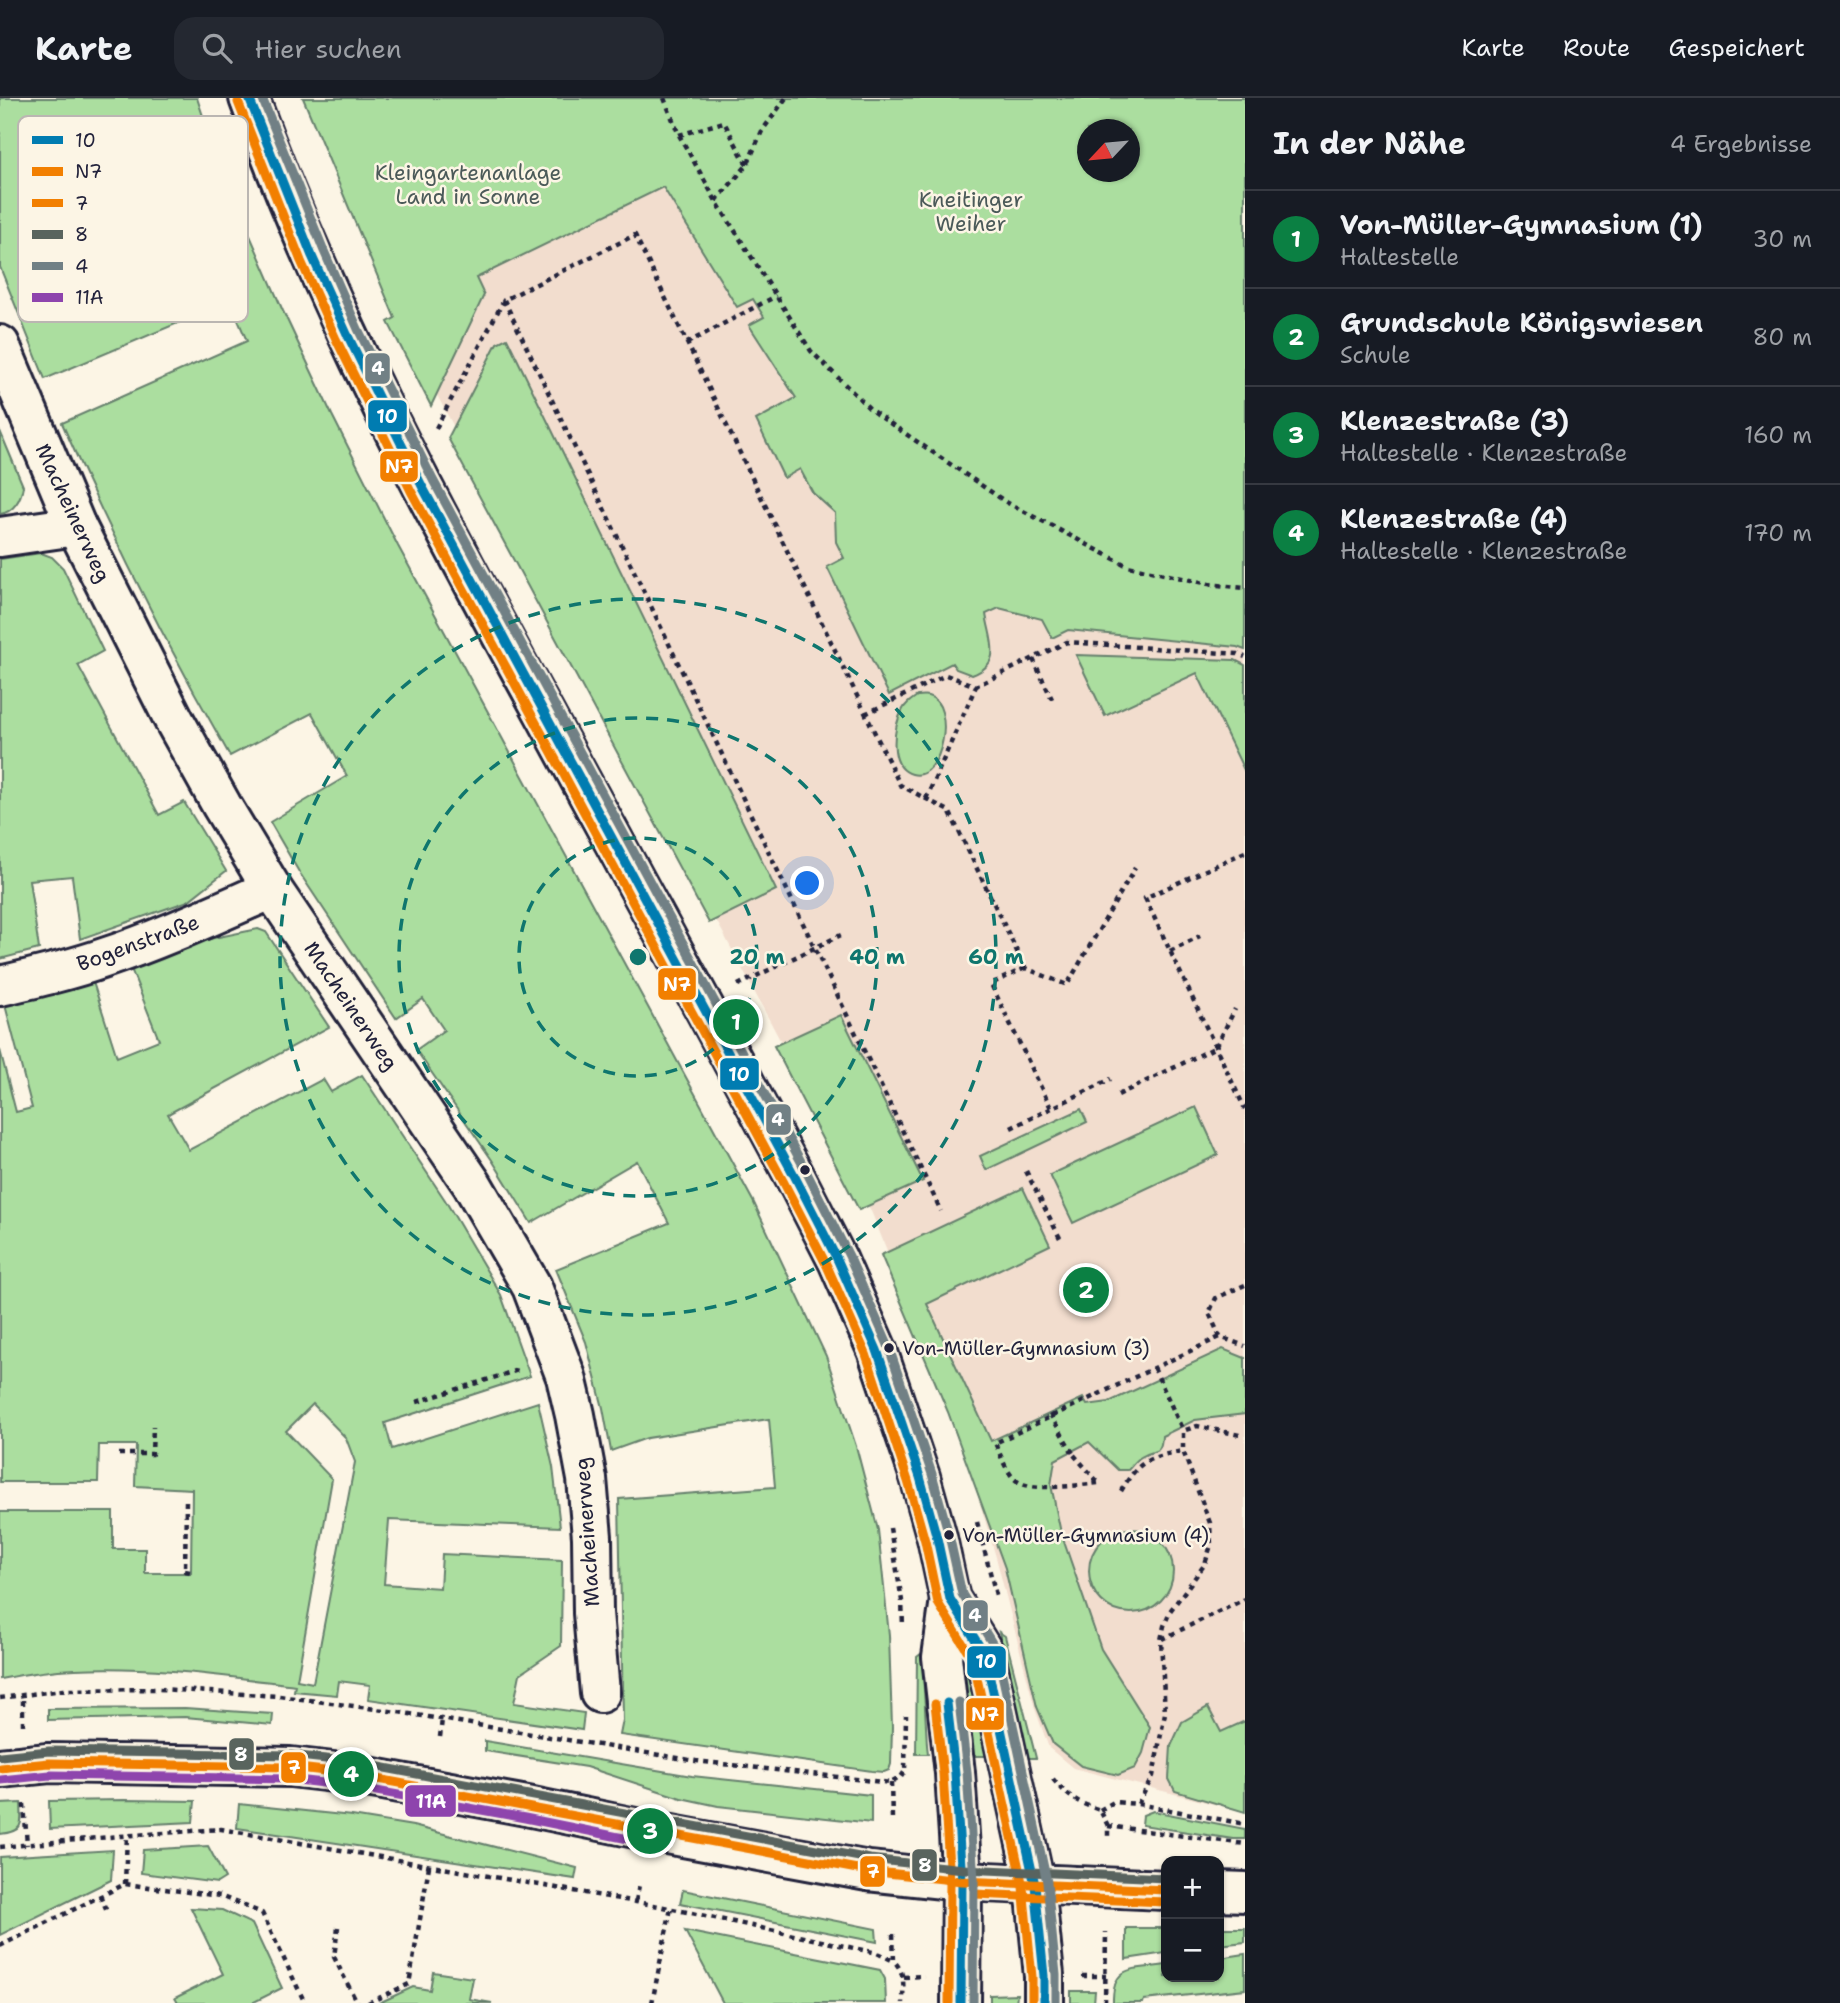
<!DOCTYPE html>
<html lang="de">
<meta charset="utf-8">
<style>
:root{--surface:#171b24;--page:#242831;--text:#f1f3f6;--muted:#9ea1a6;--line:#363941;--accent:#0b8043}
body{margin:0;font-family:"Shantell Sans",sans-serif;background:var(--page);color:var(--text)}
.controls{position:absolute;right:21px;bottom:21px;display:grid;overflow:hidden;border-radius:14px;box-shadow:0 2px 5px #0004}
.controls button{width:63px;height:63px;display:grid;place-items:center;padding:0;border:0;border-bottom:2px solid var(--line);background:var(--surface);color:var(--text);font:35px sans-serif}
.compass{position:absolute;left:1077px;top:21px;width:63px;height:63px;border-radius:50%;background:var(--surface);box-shadow:0 2px 5px #0004;rotate:244deg}
.you{position:absolute;left:808px;top:786px;width:24px;height:24px;margin:-18px;border:5px solid #fff;border-radius:50%;background:#1a73e8;box-shadow:0 0 0 10px #1a73e833}
.badge{display:grid;place-items:center;width:46px;height:46px;border-radius:50%;background:var(--accent);color:#fff;font-size:23px;font-weight:700}
.pin{position:absolute;translate:-50% -50%;border:4px solid #fff;box-shadow:0 2px 7px #0006}
.list{margin:0;padding:0;list-style:none}
h2{display:flex;justify-content:space-between;align-items:center;height:91px;margin:0;padding:0 28px;font-size:30px}
h2 small{font-size:23px;font-weight:400;color:var(--muted)}
.list li{display:grid;grid-template-columns:46px 1fr auto;gap:21px;align-items:center;box-sizing:border-box;height:98px;padding:0 28px;border-top:2px solid var(--line)}
.list b{display:block;font-size:26px;white-space:nowrap}
.list p{margin:0;font-size:23px;white-space:nowrap;color:var(--muted)}
.list em{font-size:23px;font-style:normal;color:var(--muted)}
.icon{flex:none;width:38px;height:38px;fill:none;stroke:currentColor;stroke-width:2;stroke-linecap:round;stroke-linejoin:round}
.map{position:relative;flex:none;width:1245px;height:1905px;overflow:hidden}
header{display:flex;align-items:center;gap:42px;box-sizing:border-box;height:98px;padding:0 35px;background:var(--surface);border-bottom:2px solid var(--line)}
header strong{font-size:33px}
nav{display:flex;gap:38px;margin-inline-start:auto;font-size:24px}
.search{width:490px;height:63px;background:var(--page);display:flex;align-items:center;gap:18px;box-sizing:border-box;padding:0 24px;border-radius:21px;color:var(--muted);font-size:26px}
main{display:flex}
aside{flex:1;background:var(--surface)}
.map>svg:first-child{display:block}
.built{fill:#f2ddce}
.green{fill:#abde9f;stroke:#66806d;stroke-width:2;fill-rule:evenodd}
.lines{fill:none;stroke-linecap:round;stroke-linejoin:round}
.minor-casing{stroke:#22223b;stroke-width:44}
.path{stroke:#22223b;stroke-width:4.5;stroke-dasharray:5 5;stroke-linecap:butt}
.minor{stroke:#fcf5e5;stroke-width:38}
.path-bridge{stroke:#22223b;stroke-width:4.5;stroke-dasharray:5 5;stroke-linecap:butt}
.bus-1-casing{stroke:#fcf5e5;stroke-width:14}
.bus-2-casing{stroke:#fcf5e5;stroke-width:14}
.bus-3-casing{stroke:#fcf5e5;stroke-width:14}
.bus-4-casing{stroke:#fcf5e5;stroke-width:14}
.bus-5-casing{stroke:#fcf5e5;stroke-width:14}
.bus-6-casing{stroke:#fcf5e5;stroke-width:14}
.bus-1{stroke:#007cb1;stroke-width:9}
.bus-2{stroke:#f27f00;stroke-width:9}
.bus-3{stroke:#f27f00;stroke-width:9}
.bus-4{stroke:#59645e;stroke-width:9}
.bus-5{stroke:#718085;stroke-width:9}
.bus-6{stroke:#8e44ad;stroke-width:9}
.ring{fill:none;stroke:#0f766e;stroke-width:3.5;stroke-dasharray:12 9}
.bus-dot{fill:#22223b;stroke:#fcf5e5;stroke-width:2.5}
.labels{text-anchor:middle;stroke-width:5;stroke-linejoin:round;paint-order:stroke}
.bus-label{font-size:19px;fill:#22223b;stroke:#fcf5e5;text-anchor:start}
.park-label{font-size:21px;fill:#4b5a59;stroke:#fcf5e5}
.street-label{font-size:21px;fill:#22223b;stroke:#fcf5e5}
.key{fill:#fcf5e5;stroke:#bbb6b2;stroke-width:2}
.key-label{font-size:19px;fill:#22223b}
.centre{fill:#0f766e;stroke:#fcf5e5;stroke-width:3.5}
.ring-label{font-size:21px;text-anchor:middle;font-weight:bold;fill:#0f766e;stroke:#fcf5e5;stroke-width:5;stroke-linejoin:round;paint-order:stroke}
.line-badge{stroke:#fcf5e5;stroke-width:2.5}
.badge-label{font-size:19px;text-anchor:middle;font-weight:bold;fill:#fff}
</style>
<header>
<strong>Karte</strong>
<div class="search"><svg class="icon" aria-label="search" viewBox="0 0 24 24"><circle cx="10" cy="10" r="6"/><path d="M15 15l6 6"/></svg>Hier suchen</div>
<nav><a>Karte</a><a>Route</a><a>Gespeichert</a></nav>
</header>
<main>
<div class="map">
<svg width="1245" height="1905" viewBox="0 0 1245 1905">
<rect width="100%" height="100%" fill="#fcf5e5"/>
<filter id="ink" filterUnits="userSpaceOnUse"><feTurbulence type="fractalNoise" baseFrequency=".0143" numOctaves="2"/><feDisplacementMap in="SourceGraphic" scale="14" xChannelSelector="R" yChannelSelector="G"/><feConvolveMatrix kernelMatrix="1 2 1 2 8 2 1 2 1" color-interpolation-filters="sRGB"/></filter>
<g filter="url(#ink)">
<polygon class="built" points="677,81 795,268 1245,520 1245,1714 1073,1670 1049,1650 1035,1611 996,1459 953,1315 871,1113 396,220"/>
<g class="green">
<path d="M0 0H197L220 69 283 213 332 317 398 448 753 1103 826 1258 856 1348 878 1432 889 1537 892 1629 891 1666 889 1672 884 1674 872 1673 620 1637 623 1622 619 1401 775 1389 769 1321 647 1340 611 1353 603 1310 586 1244 556 1171 669 1125 637 1063 531 1125 492 1062 416 952 444 932 423 901 396 920 299 774 270 724 347 678 312 615 230 658C168 550 112 439 62 325L247 243 230 203 45 281 0 169Z"/>
<path d="M303 0H1245V552L1237 549 1068 532 1052 540 1042 521 999 510 986 516C990 543 1004 565 972 577L956 571 952 565 889 597 827 469 844 460 836 444 835 415 813 395 800 371 784 380 756 322 796 300 749 227 764 219 753 201 737 209 663 89 476 180 484 197 431 308 388 224 395 220ZM1087 32H1129V74H1087Z"/>
<polygon points="507,240 776,792 709,825 448,340 497,245"/>
<path d="M0 333 23 388C21 401 14 414 0 416Z"/>
<polygon points="41,455 52,459 63,470 103,553 78,567 159,717 184,704 226,773 188,803 80,841 72,778 29,782 39,851 0,861 0,461"/>
<polygon points="1076,557 1235,562 1245,567 1245,674 1197,575 1105,618"/>
<path d="M917 598C921 598 924 597 928 598 957 605 943 685 912 676 888 669 893 629 902 613 905 606 911 602 917 598Z"/>
<path d="M258 831 266 834 329 929 168 1016 189 1052 323 981 331 994 362 977 445 1102 501 1197 530 1278 385 1325 392 1351 538 1304 553 1369 560 1429 389 1422 384 1486 440 1490 442 1456 562 1462 561 1548 520 1576 514 1605 584 1615 582 1632 368 1601 370 1587 339 1583 337 1597 294 1593 295 1587C222 1578 149 1567 75 1571 50 1572 25 1576 0 1581V1414H113V1451H145V1475H191L192 1391 135 1388 136 1347H99L98 1384H0V952L16 1014 32 1010 4 903 92 881 117 959 159 942 130 868 204 842ZM313 1306 346 1340 355 1364 313 1585 297 1582 332 1381 286 1333Z"/>
<polygon points="841,917 923,1083 859,1112 774,948"/>
<polygon points="1196,1009 1218,1057 1073,1125 1050,1077"/>
<polygon points="1081,1011 1087,1024 986,1072 980,1058"/>
<path d="M1023 1090 1050 1147 927 1206 991 1343 1083 1300 1087 1307 1109 1304 1223 1251 1245 1260V1316L1195 1322 1162 1338C1161 1359 1154 1350 1141 1359 1136 1362 1132 1368 1128 1372H1118L1089 1344 1055 1362 1051 1387 1061 1435 1101 1551 1150 1629 1143 1655 1135 1670 1118 1677 1081 1668 1053 1646 1037 1609 1005 1470 948 1314 881 1157Z"/>
<circle cx="1131" cy="1473" r="42"/>
<polygon points="999,1534 1005,1538 1036,1660 1026,1660"/>
<polygon points="922,1555 927,1647 928,1656 916,1656 917,1559"/>
<polygon points="960,1558 966,1558 989,1658 972,1658"/>
<polygon points="1208,1609 1221,1634 1245,1623 1245,1714 1175,1693 1169,1681 1171,1648 1182,1624"/>
<polygon points="185,1610 273,1616 272,1627 185,1619 48,1622 48,1611"/>
<polygon points="485,1643 692,1678 871,1697 871,1725 718,1708 681,1700 586,1669 485,1653"/>
<polygon points="124,1702 195,1703 193,1724 50,1731 49,1703"/>
<path d="M21 1705C22 1726 24 1734 0 1736V1706Z"/>
<polygon points="239,1706 352,1718 413,1728 577,1770 575,1781 237,1730"/>
<polygon points="1153,1713 1245,1731 1245,1741 1233,1741 1142,1727 1143,1717"/>
<polygon points="208,1748 225,1780 217,1785 141,1775 143,1752"/>
<polygon points="113,1752 111,1782 0,1837 0,1759"/>
<polygon points="683,1792 876,1831 877,1844 680,1805"/>
<polygon points="191,1810 222,1812 252,1826 282,1890 252,1905 178,1905 175,1900 223,1876"/>
<polygon points="1126,1830 1166,1830 1166,1855 1126,1861"/>
<polygon points="1219,1830 1245,1830 1245,1844 1219,1847"/>
<polygon points="685,1833 880,1872 885,1881 886,1905 723,1905"/>
<path d="M1245 1856V1891L1144 1902 1143 1905H1113C1112 1865 1135 1872 1166 1867V1879H1219V1860Z"/>
<polygon points="433,1874 473,1880 469,1901 492,1905 379,1905 413,1889 430,1892"/>
<polygon points="1071,1893 1095,1893 1094,1905 1071,1905"/>
<polygon points="1017,1896 1016,1905 990,1905 990,1897"/>
</g>
<g class="lines">
<g class="minor-casing">
<g id="minor">
<path d="M249 0C327 215 433 413 543 613 627 767 711 922 794 1077L838 1163 877 1252 920 1379 937 1440 950 1501 985 1557 1035 1787 1044 1878V1905"/>
<polyline points="0,247 76,428 174,622 222,708 272,791 472,1086 532,1189 566,1279 575,1317 587,1381 592,1439 593,1515 600,1595"/>
<polyline points="0,439 76,428"/>
<path d="M0 888C35 880 70 872 104 860 161 841 217 815 272 791"/>
<polyline points="950,1501 942,1559 955,1675 962,1783 961,1905"/>
<polyline points="0,1670 49,1665 290,1669 351,1676 527,1708 650,1733 868,1773 962,1783 1166,1792"/>
<polyline points="1219,1793 1245,1794"/>
</g>
</g>
<g class="path">
<polyline points="664,0 679,37 716,103 811,253 872,313 1006,404 1128,468 1209,486 1245,490"/>
<polyline points="679,37 724,24 747,67"/>
<polyline points="716,103 747,67 762,33 786,0"/>
<polyline points="504,202 941,1113"/>
<polyline points="687,245 776,198"/>
<polyline points="436,330 504,202 635,137 900,687 949,713 1025,870 1067,887 1135,770"/>
<polyline points="1033,561 1052,601"/>
<polyline points="865,616 946,577 976,588 1067,544 1238,556 1245,559"/>
<polyline points="926,701 976,588"/>
<polyline points="1245,754 1145,800 1245,1011"/>
<polyline points="1170,853 1200,838"/>
<polyline points="1025,870 991,886 1051,1010"/>
<polyline points="738,887 841,837"/>
<polyline points="1118,997 1216,949 1235,911"/>
<polyline points="1011,1030 1111,981"/>
<polyline points="1026,1073 1061,1142"/>
<polyline points="1245,1187 1216,1200 1209,1215 1220,1239 1245,1248"/>
<polyline points="1154,1270 1183,1333"/>
<polyline points="417,1304 521,1271"/>
<polyline points="119,1356 152,1356 153,1328"/>
<polyline points="1074,1357 1098,1384"/>
<path d="M1098 1385C1081 1387 1030 1394 1017 1383 1006 1375 1001 1357 995 1345L1220 1239"/>
<path d="M1121 1393C1139 1362 1149 1359 1183 1353"/>
<polyline points="186,1403 185,1473 190,1474"/>
<polyline points="977,1424 996,1497"/>
<polyline points="890,1430 902,1503 903,1528"/>
<polyline points="1162,1541 1245,1501"/>
<polyline points="0,1600 63,1592 159,1591 279,1598 398,1614 696,1663 891,1685 901,1679 905,1673 906,1617"/>
<polyline points="23,1627 23,1597"/>
<polyline points="440,1639 442,1621"/>
<path d="M1053 1681C1068 1699 1078 1705 1100 1712L1108 1728V1740"/>
<polyline points="891,1685 892,1721"/>
<polyline points="24,1706 27,1747"/>
<polyline points="1138,1706 1153,1678 1165,1615 1161,1542 1164,1528 1170,1513 1205,1466 1211,1447 1210,1425 1183,1353 1183,1333 1197,1328 1240,1337"/>
<polyline points="1100,1712 1114,1704 1138,1706 1245,1726"/>
<polyline points="1108,1728 1245,1746"/>
<polyline points="0,1749 120,1738 221,1731 659,1808 877,1855 894,1863"/>
<polyline points="125,1786 127,1737"/>
<polyline points="100,1798 108,1816"/>
<polyline points="636,1803 639,1787"/>
<polyline points="338,1829 334,1859 357,1905"/>
<path d="M893 1836 894 1863C906 1876 903 1888 903 1905"/>
<polyline points="0,1848 125,1786 220,1798 262,1815 305,1905"/>
<polyline points="1082,1878 1106,1878"/>
<polyline points="904,1879 924,1878"/>
<polyline points="368,1905 409,1886 429,1768"/>
<polyline points="652,1905 671,1810"/>
<polyline points="1105,1905 1106,1834"/>
</g>
<use href="#minor" class="minor"/>
<polyline class="path-bridge" points="1050,1316 1074,1357"/>
<g class="bus-1-casing">
<g id="bus-1">
<polyline points="249,0 312,158 347,236 422,388 794,1077 838,1163 877,1252 920,1379 937,1440 950,1501 985,1557 1035,1787 1044,1878 1044,1905"/>
<polyline points="947,1605 955,1675 962,1783 961,1905"/>
</g>
</g>
<g class="bus-2-casing">
<g id="bus-2">
<polyline points="238,4 301,163 336,241 411,393 783,1083 827,1168 866,1256 908,1383 925,1443 938,1505 973,1562 1023,1789 1032,1879 1032,1905"/>
<polyline points="935,1606 943,1676 950,1783 949,1905"/>
<polyline points="975,1796 1165,1804"/>
</g>
</g>
<g class="bus-3-casing">
<polyline id="bus-3" points="0,1670 49,1665 290,1669 351,1676 868,1773 962,1783 1166,1792"/>
</g>
<g class="bus-4-casing">
<polyline id="bus-4" points="0,1658 49,1653 290,1657 353,1664 870,1761 963,1771 1166,1780"/>
</g>
<g class="bus-5-casing">
<g id="bus-5">
<polyline points="262,0 324,153 358,231 433,382 805,1071 849,1158 888,1247 932,1376 949,1437 962,1496 997,1553 1047,1784 1056,1877 1056,1905"/>
<polyline points="959,1604 967,1674 974,1782 973,1905"/>
</g>
</g>
<g class="bus-6-casing">
<polyline id="bus-6" points="1,1682 50,1677 289,1681 349,1688 525,1720 648,1745"/>
</g>
<use href="#bus-1" class="bus-1"/>
<use href="#bus-2" class="bus-2"/>
<use href="#bus-3" class="bus-3"/>
<use href="#bus-4" class="bus-4"/>
<use href="#bus-5" class="bus-5"/>
<use href="#bus-6" class="bus-6"/>
</g>
</g>
<g class="ring">
<circle cx="638" cy="859" r="119"/>
<circle cx="638" cy="859" r="239"/>
<circle cx="638" cy="859" r="358"/>
</g>
<g class="bus-dot">
<circle cx="805" cy="1072" r="6"/>
<circle cx="889" cy="1250" r="6"/>
<circle cx="949" cy="1437" r="6"/>
</g>
<g class="labels">
<g class="bus-label">
<text x="902" y="1257">Von-Müller-Gymnasium (3)</text>
<text x="962" y="1444">Von-Müller-Gymnasium (4)</text>
</g>
<g class="park-label">
<text x="468" y="82">Kleingartenanlage<tspan x="468" dy="24">Land in Sonne</tspan></text>
<text x="971" y="109">Kneitinger<tspan x="971" dy="24">Weiher</tspan></text>
</g>
<g class="street-label">
<text transform="translate(73 415) rotate(65)" y="7">Macheinerweg</text>
<text transform="translate(138 845) rotate(-20)" y="7">Bogenstraße</text>
<text transform="translate(351 908) rotate(56)" y="7">Macheinerweg</text>
<text transform="translate(587 1434) rotate(-94)" y="7">Macheinerweg</text>
</g>
</g>
<rect x="18" y="18" width="230" height="206" rx="10" class="key"/>
<rect x="32" y="38" width="31" height="8" fill="#007cb1"/>
<rect x="32" y="69" width="31" height="9" fill="#f27f00"/>
<rect x="32" y="101" width="31" height="8" fill="#f27f00"/>
<rect x="32" y="132" width="31" height="9" fill="#59645e"/>
<rect x="32" y="164" width="31" height="8" fill="#718085"/>
<rect x="32" y="195" width="31" height="9" fill="#8e44ad"/>
<g class="key-label">
<text x="75" y="49">10</text>
<text x="75" y="80">N7</text>
<text x="75" y="112">7</text>
<text x="75" y="143">8</text>
<text x="75" y="175">4</text>
<text x="75" y="206">11A</text>
</g>
<circle cx="638" cy="859" r="10" class="centre"/>
<g class="ring-label">
<text x="757" y="866">20 m</text>
<text x="877" y="866">40 m</text>
<text x="996" y="866">60 m</text>
</g>
<g class="line-badge">
<rect x="364" y="254" width="27" height="33" rx="7" fill="#718085"/>
<rect x="367" y="301" width="41" height="34" rx="7" fill="#007cb1"/>
<rect x="379" y="352" width="40" height="33" rx="7" fill="#f27f00"/>
<rect x="657" y="869" width="40" height="34" rx="7" fill="#f27f00"/>
<rect x="719" y="959" width="41" height="34" rx="7" fill="#007cb1"/>
<rect x="765" y="1005" width="27" height="33" rx="7" fill="#718085"/>
<rect x="962" y="1501" width="27" height="33" rx="7" fill="#718085"/>
<rect x="966" y="1547" width="41" height="34" rx="7" fill="#007cb1"/>
<rect x="965" y="1599" width="40" height="34" rx="7" fill="#f27f00"/>
<rect x="228" y="1639" width="27" height="34" rx="7" fill="#59645e"/>
<rect x="280" y="1653" width="27" height="33" rx="7" fill="#f27f00"/>
<rect x="404" y="1686" width="53" height="34" rx="7" fill="#8e44ad"/>
<rect x="911" y="1750" width="27" height="34" rx="7" fill="#59645e"/>
<rect x="859" y="1757" width="27" height="33" rx="7" fill="#f27f00"/>
</g>
<g class="badge-label">
<text x="378" y="277">4</text>
<text x="387" y="325">10</text>
<text x="399" y="375">N7</text>
<text x="677" y="893">N7</text>
<text x="739" y="983">10</text>
<text x="778" y="1028">4</text>
<text x="975" y="1524">4</text>
<text x="986" y="1570">10</text>
<text x="985" y="1623">N7</text>
<text x="241" y="1663">8</text>
<text x="294" y="1676">7</text>
<text x="431" y="1710">11A</text>
<text x="925" y="1774">8</text>
<text x="873" y="1780">7</text>
</g>
</svg>
<div class="controls">
<button>+</button>
<button>−</button>
</div>
<svg class="compass" viewBox="-18 -18 36 36"><path d="M0-13l5 13h-10z" fill="#e53935"/><path d="M0 13l5-13h-10z" fill="#9ea1a6"/></svg>
<div class="you"></div>
<div class="pin badge" style="left:736px;top:924px">1</div>
<div class="pin badge" style="left:1086px;top:1192px">2</div>
<div class="pin badge" style="left:650px;top:1733px">3</div>
<div class="pin badge" style="left:351px;top:1676px">4</div>
</div>
<aside>
<h2>In der Nähe<small>4 Ergebnisse</small></h2>
<ul class="list">
<li><span class="badge">1</span><div><b>Von-Müller-Gymnasium (1)</b><p>Haltestelle</p></div><em>30 m</em></li>
<li><span class="badge">2</span><div><b>Grundschule Königswiesen</b><p>Schule</p></div><em>80 m</em></li>
<li><span class="badge">3</span><div><b>Klenzestraße (3)</b><p>Haltestelle · Klenzestraße</p></div><em>160 m</em></li>
<li><span class="badge">4</span><div><b>Klenzestraße (4)</b><p>Haltestelle · Klenzestraße</p></div><em>170 m</em></li>
</ul>
</aside>
</main>
